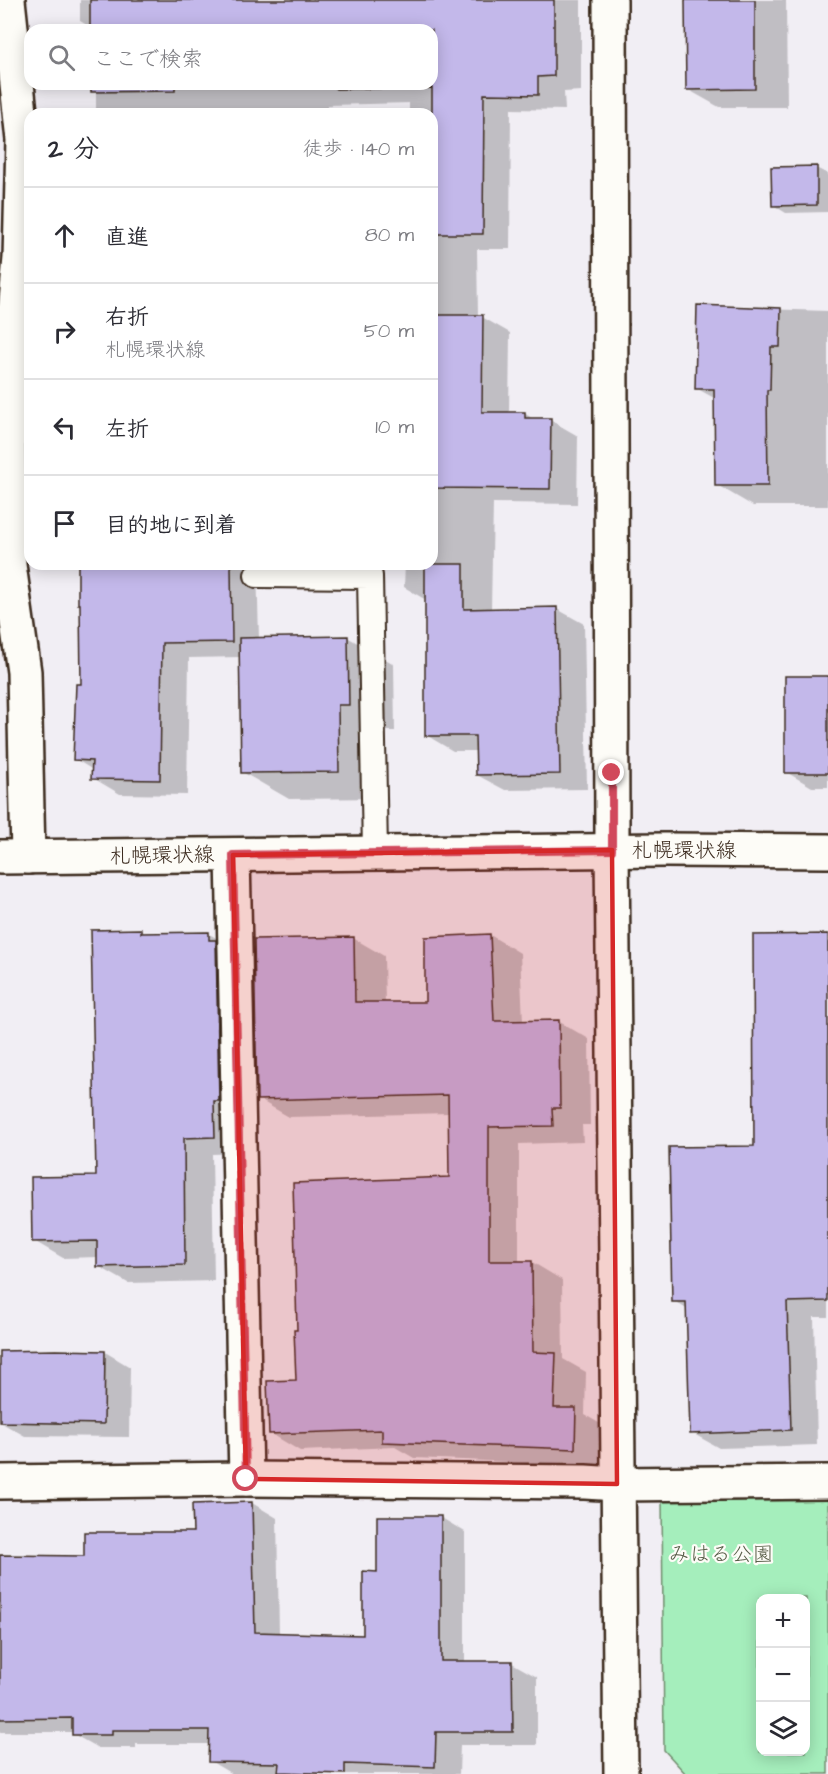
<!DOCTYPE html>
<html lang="ja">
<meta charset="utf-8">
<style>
:root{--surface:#fff;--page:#f7f7f7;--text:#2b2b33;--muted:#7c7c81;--line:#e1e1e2}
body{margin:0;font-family:"Architects Daughter","Klee One",sans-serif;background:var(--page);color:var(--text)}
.controls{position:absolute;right:18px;bottom:18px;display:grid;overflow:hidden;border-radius:12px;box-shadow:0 3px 15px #0003}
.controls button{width:54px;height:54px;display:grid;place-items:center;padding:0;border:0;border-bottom:2px solid var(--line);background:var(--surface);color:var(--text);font:30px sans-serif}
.stop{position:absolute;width:18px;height:18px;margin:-14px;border:4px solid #d1495b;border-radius:50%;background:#fff}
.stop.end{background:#d1495b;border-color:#fff;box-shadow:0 2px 6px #0008}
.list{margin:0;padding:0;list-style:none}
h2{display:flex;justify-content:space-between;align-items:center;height:78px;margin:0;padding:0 24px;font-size:26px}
h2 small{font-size:20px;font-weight:400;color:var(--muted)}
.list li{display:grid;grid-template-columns:39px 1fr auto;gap:18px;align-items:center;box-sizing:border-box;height:96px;padding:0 24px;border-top:2px solid var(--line)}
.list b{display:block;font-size:22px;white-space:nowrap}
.list p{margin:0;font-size:20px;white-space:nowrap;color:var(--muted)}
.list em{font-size:20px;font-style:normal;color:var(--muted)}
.icon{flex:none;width:33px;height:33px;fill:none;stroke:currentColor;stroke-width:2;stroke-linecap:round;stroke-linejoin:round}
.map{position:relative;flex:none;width:828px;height:1774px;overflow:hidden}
.search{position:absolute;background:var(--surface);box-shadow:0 3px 15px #0003;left:24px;top:24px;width:414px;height:66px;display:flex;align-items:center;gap:15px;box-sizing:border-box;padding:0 21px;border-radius:18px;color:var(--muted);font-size:22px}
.panel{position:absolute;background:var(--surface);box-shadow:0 3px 15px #0003;left:24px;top:108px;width:414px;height:462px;border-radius:18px}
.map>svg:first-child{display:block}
.park{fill:#a5eebc;stroke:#708c6d;stroke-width:1.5;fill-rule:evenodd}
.shadow{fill:#0003}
.building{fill:#c3b8ea;stroke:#3b2a1e;stroke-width:1.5}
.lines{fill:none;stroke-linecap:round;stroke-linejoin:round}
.lane-casing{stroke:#3b2a1e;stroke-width:28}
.street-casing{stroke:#3b2a1e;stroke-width:38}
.primary-casing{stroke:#3b2a1e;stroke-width:38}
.lane{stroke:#fdfcf7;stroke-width:24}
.street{stroke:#fdfcf7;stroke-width:33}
.primary{stroke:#fdfcf7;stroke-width:33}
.route{stroke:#d1495b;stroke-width:8}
.marked{fill:#d62828;fill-opacity:0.2;stroke:#d62828;stroke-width:4.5;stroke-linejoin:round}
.labels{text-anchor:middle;stroke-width:4.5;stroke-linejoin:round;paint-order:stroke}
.street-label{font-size:21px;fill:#3b2a1e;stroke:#fdfcf7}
.park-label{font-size:21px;fill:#565b46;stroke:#fdfcf7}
</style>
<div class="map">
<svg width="828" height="1774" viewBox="0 0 828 1774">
<rect width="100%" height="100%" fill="#f1eef4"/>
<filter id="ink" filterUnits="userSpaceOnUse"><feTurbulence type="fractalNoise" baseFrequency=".0167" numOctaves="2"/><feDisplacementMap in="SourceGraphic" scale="12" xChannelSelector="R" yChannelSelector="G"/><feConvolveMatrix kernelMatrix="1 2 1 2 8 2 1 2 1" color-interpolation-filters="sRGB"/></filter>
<g filter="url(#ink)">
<path class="park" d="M662 1494 828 1496V1774H686L664 1750ZM760 1598H806V1752H760Z"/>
<g class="shadow">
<polygon points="80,0 581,0 581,91 564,92 565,110 511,109 510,249 477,249 478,317 482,317 510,333 509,413 524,413 535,420 550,420 578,436 577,504 493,503 491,610 557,609 584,624 587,789 505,790 477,775 477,751 453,751 426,735 426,600 404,587 405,564 432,564 432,114 409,114 409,103 328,105 328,114 96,114 96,93 93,91 93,84 432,84 432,30 92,30 92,28 80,21"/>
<polygon points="687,0 786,0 787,107 719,107 687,89"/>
<polygon points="816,168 828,174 828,212 786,213 773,205"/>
<polygon points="698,307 828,311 828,506 753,506 717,485 716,399 696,388"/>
<polygon points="80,564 257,564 259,639 347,637 394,664 395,731 384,731 385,798 289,799 242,772 241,657 189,658 187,795 120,794 93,778 93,770 75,759 82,686"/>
<polygon points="828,677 828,787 812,787 786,772"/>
<polygon points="141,931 148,935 209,934 238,950 244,1153 212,1154 214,1281 128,1283 98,1266 98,1257 63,1258 34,1241 98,1178"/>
<polygon points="490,935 520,953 523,1022 558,1021 589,1039 590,1125 582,1125 583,1142 519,1144 519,1263 532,1262 562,1280 563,1359 586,1372 585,1415 606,1427 605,1466 414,1458 395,1447 300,1451 270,1433 297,1382 450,1178 449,1113 289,1117 258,1099 353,938 384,956 385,1004 426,1003"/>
<polygon points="828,936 828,1317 814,1317 817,1445 719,1448 692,1433 688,1310 674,1301 756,1147"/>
<polygon points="105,1352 130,1367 129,1437 25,1436 0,1422"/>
<polygon points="252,1503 277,1518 279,1634 365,1636 379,1573 440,1517 465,1532 465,1663 512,1663 537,1677 537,1745 460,1745 459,1774 232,1774 210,1761 210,1744 136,1744 136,1748 98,1748 73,1734 73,1732 0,1732 0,1557 85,1557 194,1534"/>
</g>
<g class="building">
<polygon points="90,0 554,0 554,76 538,77 538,95 484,94 483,234 432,234 432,88 336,89 336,86 269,88 268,85 175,85 175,91 91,92 91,84 432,84 432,30 90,30"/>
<polygon points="685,0 755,0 755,89 686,90"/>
<polygon points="817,166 817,205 772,206 771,167"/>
<polygon points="697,305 781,308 780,347 771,347 770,390 767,390 768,486 715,486 714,389 695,389"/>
<polygon points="432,315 483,315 482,412 525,412 525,418 551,418 550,489 432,488"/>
<polygon points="78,564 231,564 232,642 162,643 160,780 91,779 92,761 73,760 76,684 81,684 80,604 78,604"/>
<polygon points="425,564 464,564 464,609 557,607 560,774 476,775 475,736 425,736"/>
<polygon points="348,636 349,705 338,705 339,772 241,773 239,638"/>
<rect x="785" y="676" width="43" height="97"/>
<polygon points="141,929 141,933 209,932 209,940 216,940 219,1101 214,1101 215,1137 184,1138 185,1265 97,1267 97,1241 32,1242 31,1177 96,1176 91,930"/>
<polygon points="490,934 494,1021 559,1020 560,1108 552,1108 553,1126 489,1127 489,1261 532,1261 533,1352 556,1353 554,1408 576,1408 575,1449 382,1442 382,1430 269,1434 267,1381 296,1380 294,1330 297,1330 293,1183 449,1177 448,1095 257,1100 254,939 354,937 355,1002 425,1002 425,937"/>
<polygon points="828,934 828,1301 787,1302 791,1430 690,1434 686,1302 672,1302 669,1147 754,1146 753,935"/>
<polygon points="56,1350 105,1351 104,1424 0,1422 0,1351"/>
<polygon points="252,1502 255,1632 363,1635 363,1571 377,1572 377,1516 441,1516 441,1661 512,1661 513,1732 436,1732 435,1767 345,1764 345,1774 278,1772 279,1763 208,1762 209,1730 112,1730 112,1735 72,1735 72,1718 0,1719 0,1555 84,1556 84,1532 193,1532 192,1504"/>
</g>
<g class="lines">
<g class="lane-casing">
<polyline id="lane" points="257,575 370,576 375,852"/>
</g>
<g class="street-casing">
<g id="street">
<polyline points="8,0 23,140 20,258 8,390 9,565 24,672 28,857"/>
<polyline points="610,0 612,850 621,1774"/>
<polyline points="233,855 246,1479"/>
<polyline points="0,1482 246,1479 585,1482 617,1484 828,1482"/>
</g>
</g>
<g class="primary-casing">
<polyline id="primary" points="0,857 665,850 828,851"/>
</g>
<use href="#lane" class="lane"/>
<use href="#street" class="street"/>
<use href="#primary" class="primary"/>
</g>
</g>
<g class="lines" filter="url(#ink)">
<polyline class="route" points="246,1479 233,855 612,850 612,773"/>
</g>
<path class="marked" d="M612 850 617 1484 246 1479 233 855Z"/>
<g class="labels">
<g class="street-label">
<text x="684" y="857">札幌環状線</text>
<text transform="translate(162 855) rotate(-1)" y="7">札幌環状線</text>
</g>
<g class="park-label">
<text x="721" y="1561">みはる公園</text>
</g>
</g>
</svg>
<div class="controls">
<button>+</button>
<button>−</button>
<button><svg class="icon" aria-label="layers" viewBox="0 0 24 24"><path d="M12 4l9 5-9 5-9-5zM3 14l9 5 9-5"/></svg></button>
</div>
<div class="stop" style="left:246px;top:1479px"></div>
<div class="stop end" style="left:612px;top:773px"></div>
<div class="search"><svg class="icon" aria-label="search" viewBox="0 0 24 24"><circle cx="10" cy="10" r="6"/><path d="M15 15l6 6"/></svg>ここで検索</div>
<section class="panel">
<h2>2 分<small>徒歩 · 140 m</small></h2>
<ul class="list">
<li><svg class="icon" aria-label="ahead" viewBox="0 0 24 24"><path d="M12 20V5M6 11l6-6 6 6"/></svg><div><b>直進</b></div><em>80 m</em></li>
<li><svg class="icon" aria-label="right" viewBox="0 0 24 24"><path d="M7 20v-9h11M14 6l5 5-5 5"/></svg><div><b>右折</b><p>札幌環状線</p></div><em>50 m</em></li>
<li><svg class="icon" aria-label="left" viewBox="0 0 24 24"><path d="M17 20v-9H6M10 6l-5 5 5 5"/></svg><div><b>左折</b></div><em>10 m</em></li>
<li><svg class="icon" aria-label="arrive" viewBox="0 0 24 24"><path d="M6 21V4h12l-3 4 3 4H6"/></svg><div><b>目的地に到着</b></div></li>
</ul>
</section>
</div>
